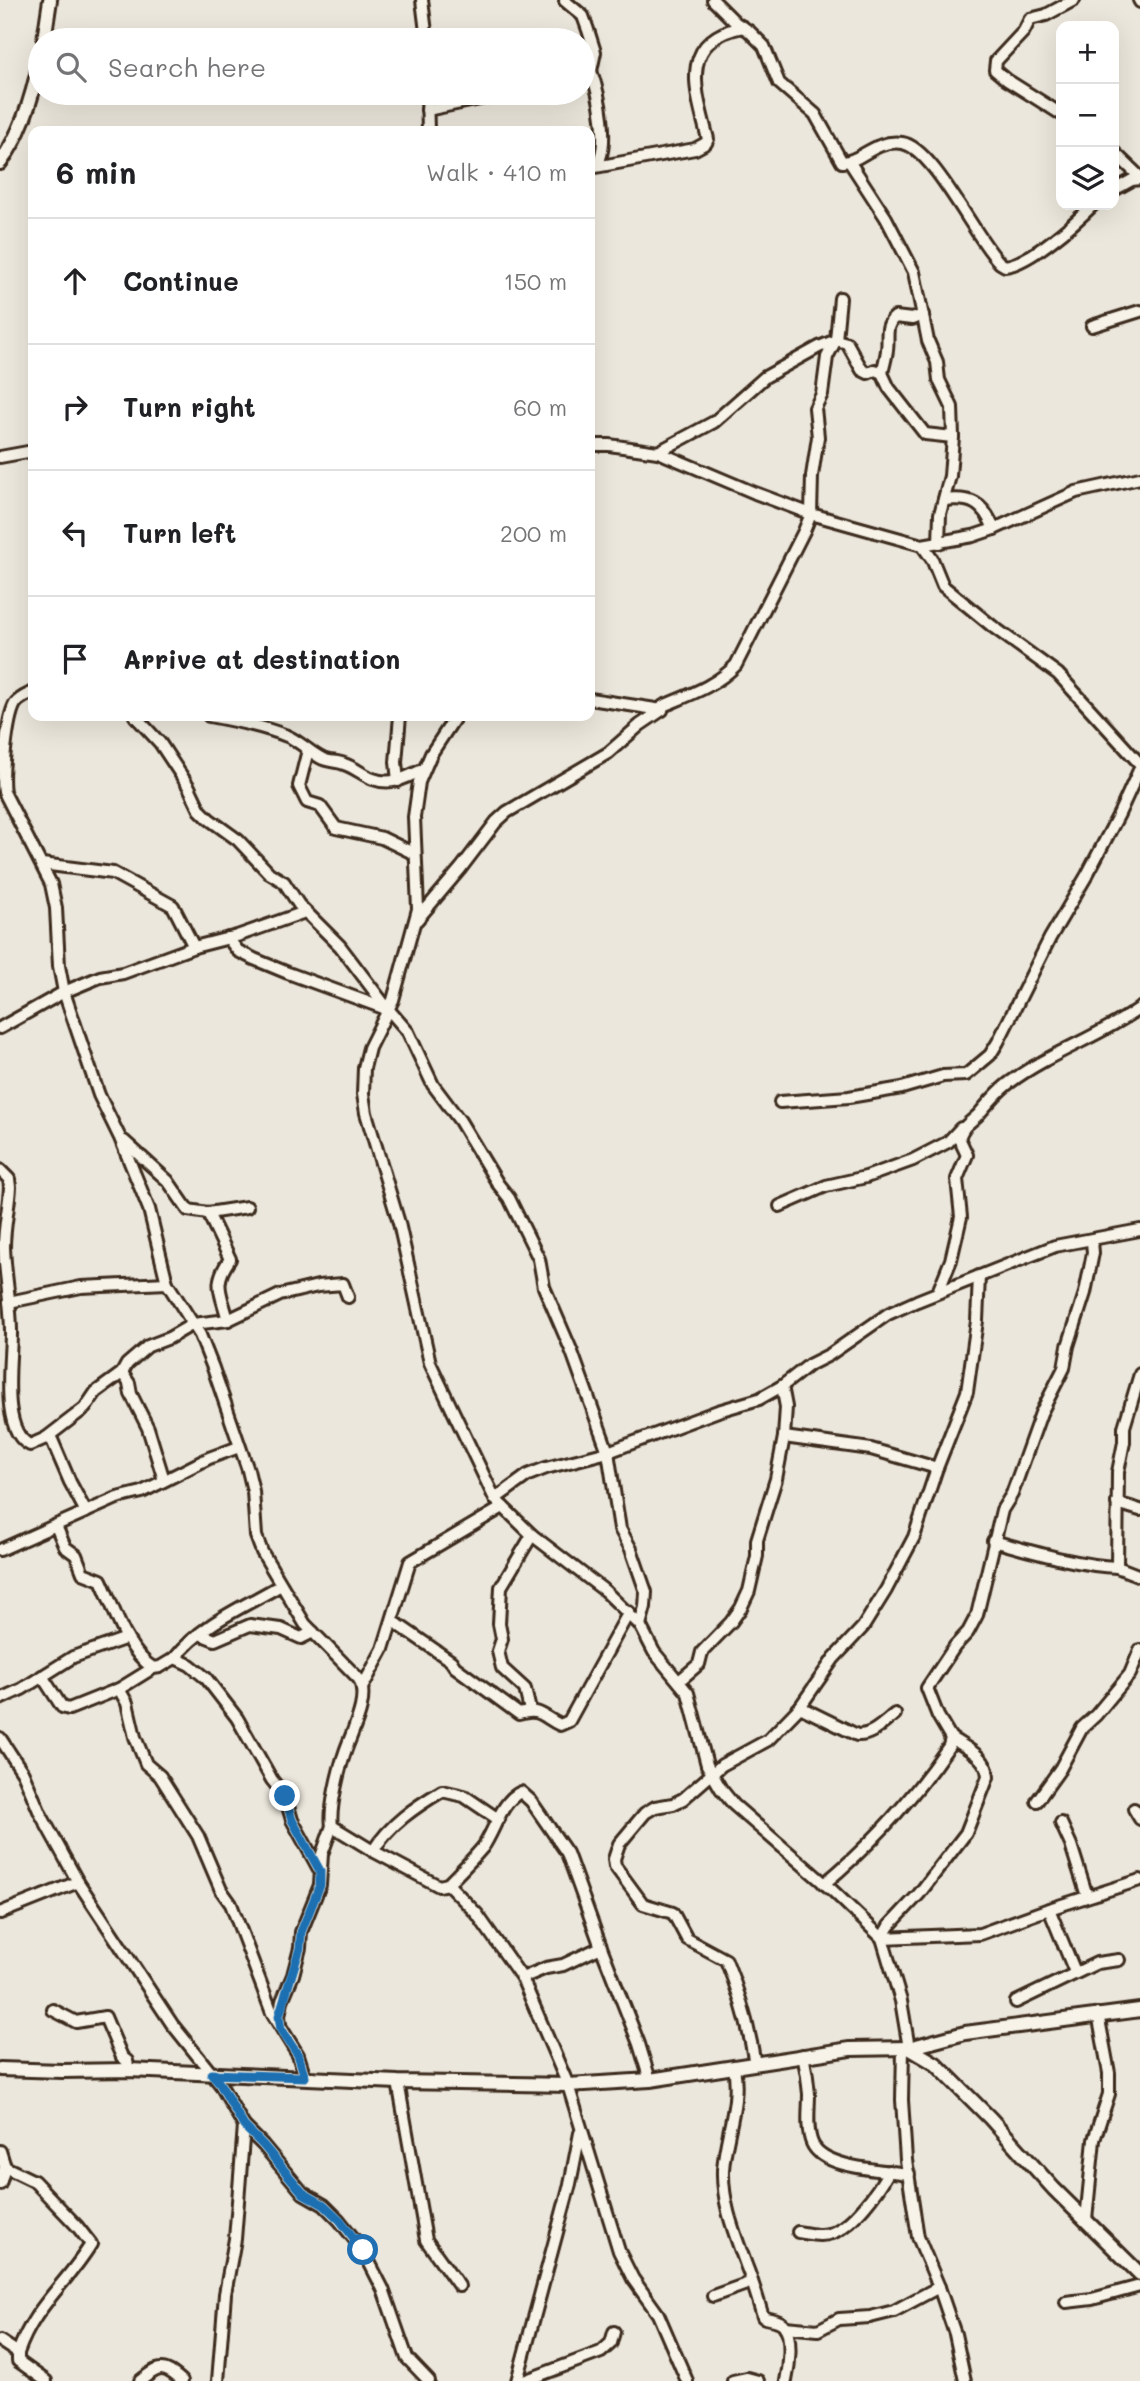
<!DOCTYPE html>
<meta charset="utf-8">
<style>
:root{--surface:#fff;--page:#f2f2f2;--text:#202124;--muted:#757577;--line:#e0e0e0}
body{margin:0;font-family:Mali,sans-serif;background:var(--page);color:var(--text)}
.controls{position:absolute;right:21px;top:21px;display:grid;overflow:hidden;border-radius:14px;box-shadow:0 7px 28px #0002}
.controls button{width:63px;height:63px;display:grid;place-items:center;padding:0;border:0;border-bottom:2px solid var(--line);background:var(--surface);color:var(--text);font:35px sans-serif}
.stop{position:absolute;width:21px;height:21px;margin:-16px;border:5px solid #1f6fb2;border-radius:50%;background:#fff}
.stop.end{background:#1f6fb2;border-color:#fff;box-shadow:0 2px 7px #0008}
.list{margin:0;padding:0;list-style:none}
h2{display:flex;justify-content:space-between;align-items:center;height:91px;margin:0;padding:0 28px;font-size:30px}
h2 small{font-size:23px;font-weight:400;color:var(--muted)}
.list li{display:grid;grid-template-columns:46px 1fr auto;gap:21px;align-items:center;box-sizing:border-box;height:126px;padding:0 28px;border-top:2px solid var(--line)}
.list b{display:block;font-size:26px;white-space:nowrap}
.list em{font-size:23px;font-style:normal;color:var(--muted)}
.icon{flex:none;width:38px;height:38px;fill:none;stroke:currentColor;stroke-width:2;stroke-linecap:round;stroke-linejoin:round}
.map{position:relative;flex:none;width:1140px;height:2381px;overflow:hidden}
.search{position:absolute;background:var(--surface);box-shadow:0 7px 28px #0002;left:28px;top:28px;width:567px;height:77px;display:flex;align-items:center;gap:18px;box-sizing:border-box;padding:0 24px;border-radius:38px;color:var(--muted);font-size:26px}
.panel{position:absolute;background:var(--surface);box-shadow:0 7px 28px #0002;left:28px;top:126px;width:567px;height:595px;border-radius:14px}
.map>svg:first-child{display:block}
.lines{fill:none;stroke-linecap:round;stroke-linejoin:round}
.minor-casing{stroke:#3b2a1e;stroke-width:16}
.tertiary-casing{stroke:#3b2a1e;stroke-width:18}
.minor{stroke:#f7f3e8;stroke-width:10}
.tertiary{stroke:#f7f3e8;stroke-width:12}
.route{stroke:#1f6fb2;stroke-width:9}
</style>
<div class="map">
<svg width="1140" height="2381" viewBox="0 0 1140 2381">
<rect width="100%" height="100%" fill="#ece7dc"/>
<filter id="ink" filterUnits="userSpaceOnUse"><feTurbulence type="fractalNoise" baseFrequency=".0143" numOctaves="2"/><feDisplacementMap in="SourceGraphic" scale="14" xChannelSelector="R" yChannelSelector="G"/><feConvolveMatrix kernelMatrix="1 2 1 2 8 2 1 2 1" color-interpolation-filters="sRGB"/></filter>
<g filter="url(#ink)">
<g class="lines">
<g class="minor-casing">
<g id="minor">
<polyline points="422,0 427,40"/>
<path d="M713 0 736 23 749 31 764 46 779 83 815 114 842 162C860 163 874 139 902 143 933 147 976 240 1000 263L1005 266C1029 264 1076 222 1093 205"/>
<polyline points="1139,0 1140,2"/>
<polyline points="565,1 583,16 588,30 595,52 591,71 583,73"/>
<path d="M591 71C599 93 611 146 596 166"/>
<polyline points="427,93 428,131"/>
<polyline points="427,110 509,93"/>
<polyline points="1061,114 1007,80 995,70 996,61 1024,31 1030,19 1046,15 1074,0"/>
<polyline points="1114,152 1140,177"/>
<polyline points="849,161 886,218 914,272 928,341 937,362 939,380 952,407 953,437 950,476 940,514 939,543"/>
<path d="M590 168 695 149 706 143 708 139C696 92 677 40 743 27"/>
<polyline points="1114,190 1132,180 1140,179"/>
<polyline points="1092,326 1140,311"/>
<path d="M882 373C884 365 886 358 887 350 889 337 884 326 895 317L912 319 923 315"/>
<polyline points="590,445 609,445 658,452 755,493 811,514 922,545 973,536 994,529 1076,492 1140,478"/>
<polyline points="658,452 714,422 765,377 819,347 836,340 847,343 862,370 868,373 875,370 882,373 889,388 925,434 953,437"/>
<polyline points="0,457 33,451"/>
<path d="M944 500C971 497 983 502 994 529"/>
<polyline points="922,545 932,559 943,586 992,626 1058,674 1140,764"/>
<path d="M33 692C27 695 19 698 15 704 7 718 1 775 4 792L51 884 56 908 59 966 64 992 99 1095 120 1138 149 1209 167 1283 200 1335 213 1368 248 1470 253 1491 256 1536 262 1552 305 1624 359 1679C370 1700 352 1731 345 1752 339 1769 329 1809 332 1826L373 1851 439 1886 448 1884 477 1914 522 1978 568 2085 619 2251 633 2279 658 2314 687 2381"/>
<polyline points="590,699 662,710"/>
<polyline points="135,716 160,743 189,787 200,810 209,819 238,840 269,873 284,882 299,905 340,946 387,1008"/>
<path d="M209 716C235 721 262 726 287 736 301 742 310 753 323 759 330 762 338 761 344 764 354 767 363 775 373 779 392 786 407 777 424 769"/>
<polyline points="456,716 431,754 419,782 414,817 418,909 393,1000 369,1048 364,1068 363,1094 366,1113 399,1223 430,1363 495,1499 532,1535 605,1591 640,1625 654,1652 688,1693 707,1765 721,1789 734,1805 833,1891 882,1938 901,2001 909,2048"/>
<polyline points="308,750 299,786 307,802 320,806 336,828 382,838 415,854"/>
<polyline points="398,781 396,762 400,716"/>
<polyline points="42,864 113,873 173,906 194,947"/>
<path d="M417 920 461 868 496 822 507 812 608 753 640 725 662 710 663 706C689 695 716 686 736 665L804 531 811 514 812 476 818 437 815 408 822 394 827 357 836 340 840 298"/>
<polyline points="228,938 238,951 254,959 288,973 389,1010 408,1032 433,1085 460,1121 498,1184 509,1198 539,1259 544,1287 572,1352 608,1452 620,1529 631,1549 646,1592 645,1607 640,1625"/>
<polyline points="0,1028 64,992 100,977 123,973 194,947 237,936 305,912"/>
<polyline points="780,1102 849,1097 902,1088 943,1076 966,1075 990,1055 998,1042 1050,938 1087,875 1119,814 1140,768"/>
<polyline points="124,1141 168,1181 188,1210 208,1213 247,1207"/>
<path d="M0 1170 9 1179 10 1187C9 1207 4 1226 4 1247 5 1276 11 1304 11 1333 11 1362 0 1431 30 1445L46 1438 52 1440 70 1482 86 1512"/>
<polyline points="780,1206 826,1186 866,1177 913,1160 948,1142 961,1128"/>
<path d="M208 1213 230 1259C212 1284 221 1292 228 1320"/>
<path d="M938 1292 951 1260 961 1217 957 1179 967 1155 959 1138C964 1124 969 1124 979 1114 988 1103 997 1092 1009 1083 1049 1053 1099 1037 1140 1008"/>
<polyline points="9,1302 81,1287 167,1283"/>
<polyline points="122,1373 129,1383 131,1394 148,1428 164,1480"/>
<polyline points="1140,1374 1124,1427 1124,1442 1118,1472 1117,1567 1140,1576"/>
<polyline points="784,1437 871,1449 937,1468"/>
<polyline points="46,1438 85,1408 96,1392 122,1373 127,1364 148,1346 169,1338 193,1324 228,1320 280,1295 318,1286 343,1284 348,1297"/>
<polyline points="495,1499 528,1475 546,1468 608,1452 718,1411 759,1399 782,1386 809,1365 829,1355 888,1314 917,1301 1055,1246 1140,1230"/>
<polyline points="1117,1503 1140,1510"/>
<path d="M56 1526 65 1547 76 1555 83 1573 101 1580C115 1610 125 1649 153 1668L160 1667 175 1658 190 1665 206 1678 237 1718 272 1780 285 1796 292 1820 320 1871"/>
<path d="M993 1541C1030 1551 1080 1566 1117 1567"/>
<polyline points="0,1550 117,1498 142,1492 209,1458 239,1447"/>
<path d="M393 1621 451 1661 455 1667 519 1714C540 1707 543 1717 560 1725L569 1721 629 1612"/>
<polyline points="200,1634 215,1640 250,1625 281,1629 301,1638 313,1632"/>
<path d="M175 1658C202 1623 244 1607 281 1585"/>
<polyline points="42,1676 62,1707 69,1709 119,1689 153,1668"/>
<polyline points="679,1681 699,1664 702,1652 731,1622 741,1608 749,1591 757,1556 757,1540 776,1479 784,1437 786,1407 782,1386"/>
<polyline points="363,1686 383,1649 410,1562 503,1507"/>
<polyline points="119,1689 127,1703 135,1737 146,1764 160,1776 198,1836 221,1890 231,1904 272,2013 298,2055 305,2077"/>
<polyline points="0,1699 22,1689 73,1657 127,1638"/>
<path d="M800 1707 857 1735C872 1736 883 1723 895 1714"/>
<polyline points="530,1710 525,1689 502,1668 498,1651 502,1639 499,1624 501,1587 532,1535"/>
<polyline points="0,1738 23,1773 40,1813 78,1882 172,2024 220,2084 244,2126 263,2145 303,2193 324,2205 339,2220 363,2250 383,2289 407,2358 429,2381"/>
<polyline points="1037,1801 1060,1769 1082,1728 1096,1715 1130,1674 1140,1650"/>
<polyline points="1134,1809 1140,1819"/>
<polyline points="1061,1823 1071,1845 1087,1896"/>
<path d="M373 1851C390 1824 415 1807 442 1791L464 1796 498 1819"/>
<path d="M448 1884C460 1872 472 1860 483 1847 495 1830 501 1801 521 1792L531 1801 567 1853 601 1947 639 2044 650 2080"/>
<path d="M824 1884C872 1844 914 1797 949 1746L951 1738 938 1716 927 1688 955 1646 968 1632 977 1615 1002 1510 1012 1494 1041 1413 1064 1368 1068 1346 1085 1293 1093 1253 1092 1241"/>
<polyline points="1049,1909 1075,1972"/>
<polyline points="0,1913 78,1882"/>
<polyline points="882,1938 980,1934 1049,1909 1140,1880"/>
<path d="M882 1938 889 1926 919 1894 966 1833 988 1777C988 1757 966 1748 951 1738"/>
<polyline points="522,1978 546,1968 563,1965 601,1947"/>
<polyline points="1016,2002 1097,1963 1119,1960"/>
<polyline points="53,2010 76,2022 105,2017 122,2057 127,2061 129,2070"/>
<polyline points="280,2024 279,2016 282,2001 293,1975 300,1948 301,1932 320,1885 322,1854 332,1826"/>
<polyline points="903,2048 902,2100 906,2160 918,2237 939,2287 955,2334 965,2381"/>
<path d="M803 2055C806 2068 808 2081 809 2094 809 2109 806 2129 812 2143 823 2169 883 2170 909 2174"/>
<path d="M755 2064C749 2027 740 1994 726 1960L687 1939 673 1913 643 1904 615 1866 614 1859 619 1844 645 1813 655 1807 673 1804 683 1799 722 1765 768 1740 800 1707 834 1658 863 1627 886 1590 914 1537 937 1468 967 1392 977 1321 979 1276"/>
<path d="M734 2068C741 2102 725 2136 723 2170 722 2204 735 2234 746 2265 753 2282 758 2300 763 2317 769 2320 779 2319 784 2325 793 2337 789 2368 786 2381"/>
<polyline points="398,2082 426,2240 459,2286"/>
<polyline points="0,2151 5,2167 0,2184"/>
<path d="M5 2167 34 2181 77 2226 91 2244C66 2285 34 2306 18 2353"/>
<polyline points="1086,2220 1094,2140 1109,2094 1109,2073 1098,2014"/>
<path d="M798 2232C809 2234 821 2237 832 2233 853 2225 878 2191 889 2171"/>
<polyline points="713,2296 752,2282"/>
<polyline points="1066,2302 1092,2299 1140,2286"/>
<polyline points="785,2327 818,2330 839,2319 870,2317 894,2311 939,2287"/>
<polyline points="0,2341 18,2353 18,2361 46,2381"/>
<path d="M140 2381C159 2366 163 2364 182 2381"/>
<polyline points="218,2381 225,2294 235,2239 244,2126"/>
<polyline points="517,2381 570,2184 580,2133"/>
<polyline points="524,2381 601,2352 611,2343 614,2332"/>
<polyline points="733,2381 747,2378 758,2381"/>
</g>
</g>
<g class="tertiary-casing">
<g id="tertiary">
<polyline points="44,40 50,0"/>
<path d="M0 163C22 133 33 96 40 60"/>
<polyline points="909,2048 965,2033 1140,2010"/>
<polyline points="0,2069 62,2071 129,2070 398,2082 568,2085 650,2080 850,2049 909,2048 936,2064 990,2118 1054,2189 1140,2274"/>
</g>
</g>
<use href="#minor" class="minor"/>
<use href="#tertiary" class="tertiary"/>
</g>
</g>
<g class="lines" filter="url(#ink)">
<polyline class="route" points="285,1796 292,1820 320,1871 320,1885 301,1932 300,1948 279,2016 281,2030 298,2055 305,2077 211,2074 220,2084 244,2126 263,2145 303,2193 324,2205 340,2220 363,2250"/>
</g>
</svg>
<div class="controls">
<button>+</button>
<button>−</button>
<button><svg class="icon" aria-label="layers" viewBox="0 0 24 24"><path d="M12 4l9 5-9 5-9-5zM3 14l9 5 9-5"/></svg></button>
</div>
<div class="stop" style="left:363px;top:2250px"></div>
<div class="stop end" style="left:285px;top:1796px"></div>
<div class="search"><svg class="icon" aria-label="search" viewBox="0 0 24 24"><circle cx="10" cy="10" r="6"/><path d="M15 15l6 6"/></svg>Search here</div>
<section class="panel">
<h2>6 min<small>Walk · 410 m</small></h2>
<ul class="list">
<li><svg class="icon" aria-label="ahead" viewBox="0 0 24 24"><path d="M12 20V5M6 11l6-6 6 6"/></svg><div><b>Continue</b></div><em>150 m</em></li>
<li><svg class="icon" aria-label="right" viewBox="0 0 24 24"><path d="M7 20v-9h11M14 6l5 5-5 5"/></svg><div><b>Turn right</b></div><em>60 m</em></li>
<li><svg class="icon" aria-label="left" viewBox="0 0 24 24"><path d="M17 20v-9H6M10 6l-5 5 5 5"/></svg><div><b>Turn left</b></div><em>200 m</em></li>
<li><svg class="icon" aria-label="arrive" viewBox="0 0 24 24"><path d="M6 21V4h12l-3 4 3 4H6"/></svg><div><b>Arrive at destination</b></div></li>
</ul>
</section>
</div>
